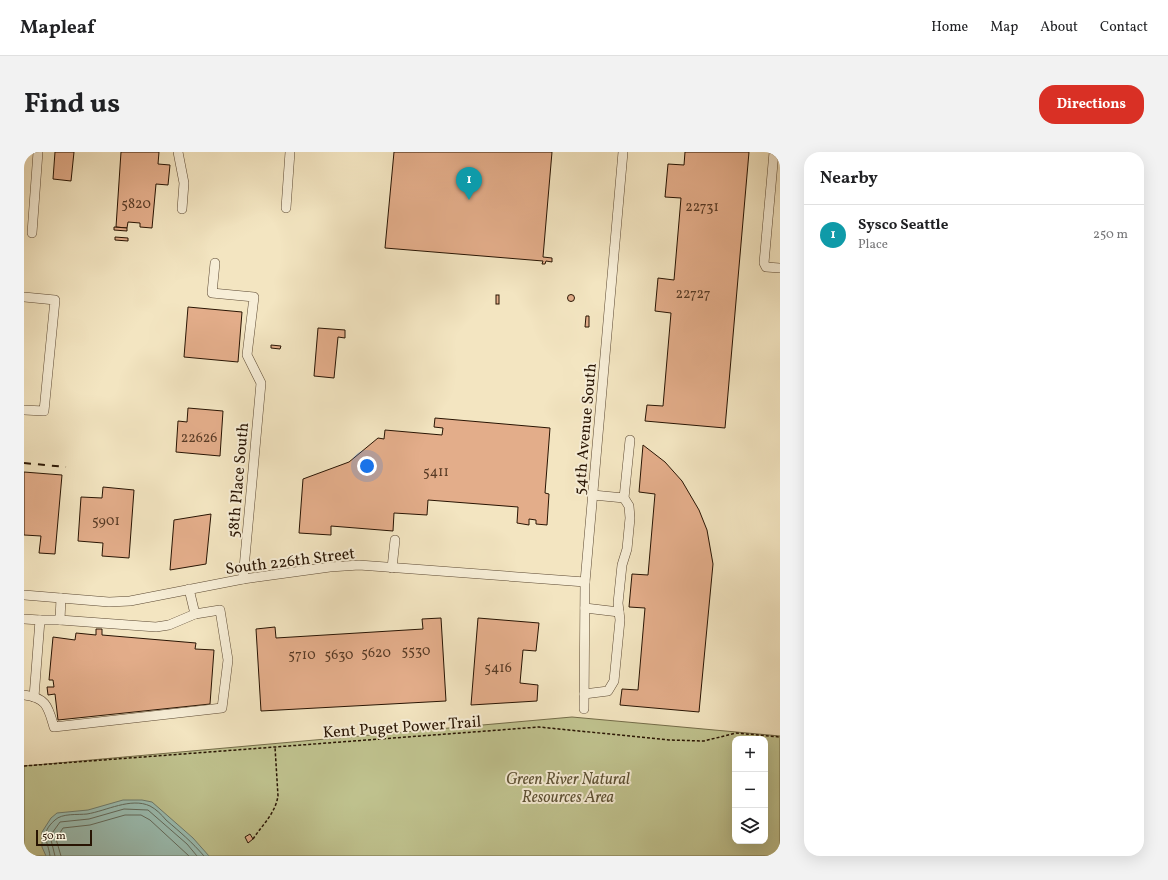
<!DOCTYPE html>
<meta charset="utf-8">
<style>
:root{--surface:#fff;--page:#f2f2f2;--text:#202124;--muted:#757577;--line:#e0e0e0;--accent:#d93025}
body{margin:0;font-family:Vollkorn,serif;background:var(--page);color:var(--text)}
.controls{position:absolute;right:12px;bottom:12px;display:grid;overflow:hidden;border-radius:8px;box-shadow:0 4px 16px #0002}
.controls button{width:36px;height:36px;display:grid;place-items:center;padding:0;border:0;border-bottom:1px solid var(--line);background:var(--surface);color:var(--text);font:20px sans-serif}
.scale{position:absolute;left:12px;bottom:10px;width:56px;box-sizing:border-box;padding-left:4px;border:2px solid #281403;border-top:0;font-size:11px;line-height:14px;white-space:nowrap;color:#281403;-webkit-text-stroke:3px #f7eed7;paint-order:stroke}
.you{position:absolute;left:343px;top:314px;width:14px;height:14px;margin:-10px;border:3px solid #fff;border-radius:50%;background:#1a73e8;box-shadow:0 0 0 6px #1a73e833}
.badge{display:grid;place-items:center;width:26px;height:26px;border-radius:50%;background:var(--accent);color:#fff;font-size:13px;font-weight:700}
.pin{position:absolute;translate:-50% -33px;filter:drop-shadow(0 1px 2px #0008)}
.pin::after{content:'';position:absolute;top:21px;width:14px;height:12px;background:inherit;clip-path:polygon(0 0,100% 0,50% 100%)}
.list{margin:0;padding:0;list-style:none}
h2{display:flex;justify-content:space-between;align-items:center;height:52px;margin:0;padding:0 16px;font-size:17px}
h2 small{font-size:13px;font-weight:400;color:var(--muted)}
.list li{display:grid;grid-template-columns:26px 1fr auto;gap:12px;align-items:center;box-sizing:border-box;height:60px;padding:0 16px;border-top:1px solid var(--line)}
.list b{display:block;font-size:15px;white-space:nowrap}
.list p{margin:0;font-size:13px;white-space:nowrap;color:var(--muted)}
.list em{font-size:13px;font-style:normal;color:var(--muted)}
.icon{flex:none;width:22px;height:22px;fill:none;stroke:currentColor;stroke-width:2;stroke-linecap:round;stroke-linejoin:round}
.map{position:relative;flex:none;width:756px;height:704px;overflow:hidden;border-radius:16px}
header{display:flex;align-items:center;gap:24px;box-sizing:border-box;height:56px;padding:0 20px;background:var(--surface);border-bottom:1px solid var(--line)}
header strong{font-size:19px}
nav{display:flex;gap:22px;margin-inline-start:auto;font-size:14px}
.intro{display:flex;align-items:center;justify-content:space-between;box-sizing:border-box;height:96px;padding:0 24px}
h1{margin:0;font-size:28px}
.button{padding:10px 18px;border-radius:16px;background:var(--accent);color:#fff;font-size:14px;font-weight:700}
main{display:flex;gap:24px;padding:0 24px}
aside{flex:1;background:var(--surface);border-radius:16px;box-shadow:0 4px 16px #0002}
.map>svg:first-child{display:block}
.green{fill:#c0c38f;stroke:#746c49;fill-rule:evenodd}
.water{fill:#9bbfb4;stroke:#6d7b6d}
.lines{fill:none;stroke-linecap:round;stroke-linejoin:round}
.shore{stroke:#626a5c;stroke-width:1}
.building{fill:#e3ad8a;stroke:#281403}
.minor-casing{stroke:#5b4832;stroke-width:10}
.path{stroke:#281403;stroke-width:1.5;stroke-dasharray:3 2;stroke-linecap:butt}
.minor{stroke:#f7eed7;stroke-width:9}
.rail{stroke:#281403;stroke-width:2;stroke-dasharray:7 7;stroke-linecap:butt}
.labels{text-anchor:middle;stroke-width:4;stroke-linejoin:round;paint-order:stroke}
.number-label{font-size:14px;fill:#573a25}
.street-label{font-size:16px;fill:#281403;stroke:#f7eed7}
.park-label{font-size:16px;font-style:italic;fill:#5d5134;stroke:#f7eed7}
</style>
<header>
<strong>Mapleaf</strong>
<nav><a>Home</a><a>Map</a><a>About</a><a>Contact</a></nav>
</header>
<div class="intro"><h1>Find us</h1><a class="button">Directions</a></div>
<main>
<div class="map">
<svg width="756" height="704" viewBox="0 0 756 704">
<rect width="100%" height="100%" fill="#f3e5c1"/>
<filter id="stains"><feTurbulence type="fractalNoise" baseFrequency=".005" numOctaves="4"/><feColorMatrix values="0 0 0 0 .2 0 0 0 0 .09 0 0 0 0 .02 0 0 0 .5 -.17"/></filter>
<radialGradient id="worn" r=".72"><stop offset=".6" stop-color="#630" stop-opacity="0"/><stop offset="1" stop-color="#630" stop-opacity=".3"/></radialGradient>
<path class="green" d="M548 565 756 584V704H0V614ZM711 587H741V689H711Z"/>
<polygon class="water" points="99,648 118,648 128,650 169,686 185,704 22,704 18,695 18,680 27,666 33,661 64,658"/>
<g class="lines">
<g class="shore">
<path d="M26 704C24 688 15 682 31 668 38 661 54 663 63 662 82 659 107 645 126 654 132 657 138 663 142 668 156 680 168 690 180 704"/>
<polyline points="31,704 26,684 36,670 65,667 100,657 124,658 163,692 173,704"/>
<polyline points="37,704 32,687 39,676 66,673 101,663 117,663 126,668 165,704"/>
</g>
</g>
<g class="building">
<polygon points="31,0 50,0 47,29 29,27"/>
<polygon points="97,0 135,0 134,12 146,13 144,33 132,32 128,76 116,75 116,71 104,70 103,76 92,75"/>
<polygon points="370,0 528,0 519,105 528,106 528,110 522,109 521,112 518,112 519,109 361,96"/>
<polygon points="661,0 725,0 701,276 621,269 623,253 639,254 647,161 631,159 634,126 650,128 657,46 641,45 644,12 660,13"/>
<polygon points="90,75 103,76 103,79 90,78"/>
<polygon points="91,85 104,86 104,89 91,88"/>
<circle cx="547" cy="146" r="3.5"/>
<rect x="472" y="143" width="3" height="9"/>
<polygon points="164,155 218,160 214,210 160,205"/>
<polygon points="562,164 565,164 565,175 561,175"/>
<polygon points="294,176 321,178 321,186 314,185 310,226 290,224"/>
<polygon points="247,193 257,194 256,197 247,196"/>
<polygon points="164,256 199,259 196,304 152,300 154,269 163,270"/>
<polygon points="411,266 526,276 521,341 525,342 523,373 512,372 512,368 505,367 505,373 493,371 494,355 404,348 403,363 370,361 369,379 307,374 307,383 275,381 279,327 325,310 354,286 360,287 361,278 418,283 419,276 410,275"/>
<polygon points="619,293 641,310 658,329 675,358 683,378 689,412 675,560 596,553 598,537 614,538 621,456 605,455 608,422 624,423 631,342 615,340"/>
<polygon points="0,320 38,323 31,402 15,401 17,384 0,383"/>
<polygon points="79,335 110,338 105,406 78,404 79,391 54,389 57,345 78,346"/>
<polygon points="187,362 182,412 146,418 150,368"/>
<polygon points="417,466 422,549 237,559 232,477 251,475 252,486 399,477 398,467"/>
<polygon points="454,466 515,471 512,499 499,498 496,531 514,533 513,549 447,553"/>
<polygon points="72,477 78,477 78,483 172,491 171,497 190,498 186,552 34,568 31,542 24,543 23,535 30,535 29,528 25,528 29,485 51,488 52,481 72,483"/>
<polygon points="226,682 229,687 224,691 221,685"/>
</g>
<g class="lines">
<g class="minor-casing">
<g id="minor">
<polyline points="154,0 160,31 158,57"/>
<polyline points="750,0 740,111 742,115 756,116"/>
<polyline points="262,56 266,0"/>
<polyline points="8,81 14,0"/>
<polyline points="191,111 188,141 230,145 223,203 237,231 219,427"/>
<polyline points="0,145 31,148 20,259 0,258"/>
<polyline points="569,343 600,346"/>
<polyline points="368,416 371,388"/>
<polyline points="0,443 85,450 106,449 219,427 306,415 335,413 561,430"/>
<polyline points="37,446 36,468 132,475 145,473 171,462"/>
<polyline points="561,456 595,460"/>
<polyline points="0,467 16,468 10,545"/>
<polyline points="16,468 36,468"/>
<polyline points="560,542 584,539 590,529 596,468 594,451 598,413 603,397 606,366 605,354 600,346 606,288"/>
<path d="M0 543C23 546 24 555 30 575L198 556 204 508 196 458 171 462 165 437"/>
<polyline points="560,557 561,430 599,0"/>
</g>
</g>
<g class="path">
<polyline points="0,614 515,575 645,588 680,589 712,581 756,585"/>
<path d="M229 687C239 672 251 662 254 644L251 595"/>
</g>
<use href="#minor" class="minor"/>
<polyline class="rail" points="0,311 42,315"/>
</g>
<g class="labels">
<g class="number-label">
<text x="112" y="56">5820</text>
<text x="678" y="59">22731</text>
<text x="669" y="146">22727</text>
<text x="175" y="290">22626</text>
<text x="412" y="324">5411</text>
<text x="82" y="373">5901</text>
<text x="392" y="503">5530</text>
<text x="352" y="505">5620</text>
<text x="278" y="507">5710</text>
<text x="315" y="507">5630</text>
<text x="474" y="520">5416</text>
</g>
<g class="street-label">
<text transform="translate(560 277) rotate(-85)" y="6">54th Avenue South</text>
<text transform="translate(213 328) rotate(-85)" y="6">58th Place South</text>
<text transform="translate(266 408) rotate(-7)" y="6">South 226th Street</text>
<text transform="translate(378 574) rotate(-4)" y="6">Kent Puget Power Trail</text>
</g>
<g class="park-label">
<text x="544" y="632">Green River Natural<tspan x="544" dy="18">Resources Area</tspan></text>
</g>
</g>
<rect width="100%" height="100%" filter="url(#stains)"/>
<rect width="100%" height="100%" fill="url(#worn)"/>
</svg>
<div class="controls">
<button>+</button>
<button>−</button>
<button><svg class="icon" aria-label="layers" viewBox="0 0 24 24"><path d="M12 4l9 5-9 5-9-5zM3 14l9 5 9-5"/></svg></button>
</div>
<div class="scale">50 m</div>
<div class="you"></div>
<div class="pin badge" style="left:445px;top:48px;background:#0f9aa8">1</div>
</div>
<aside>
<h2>Nearby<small></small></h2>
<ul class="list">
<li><span class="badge" style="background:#0f9aa8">1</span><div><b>Sysco Seattle</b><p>Place</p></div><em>250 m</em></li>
</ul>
</aside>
</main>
